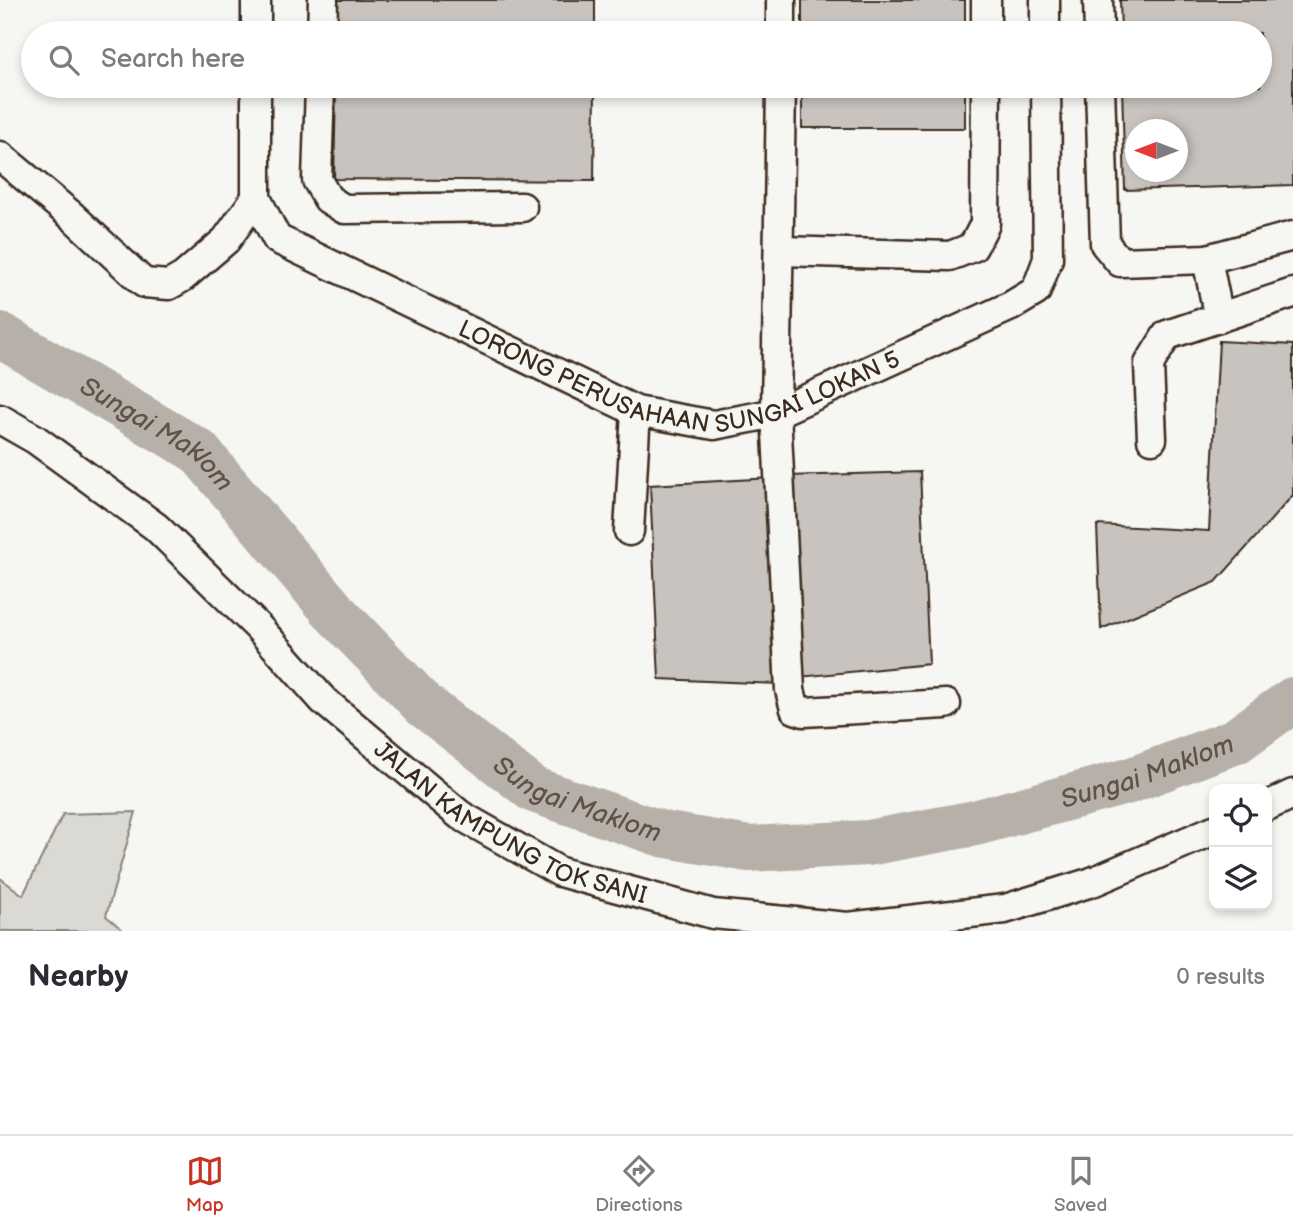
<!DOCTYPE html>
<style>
:root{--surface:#fff;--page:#f7f7f7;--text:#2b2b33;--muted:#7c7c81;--line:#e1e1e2;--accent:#c8321e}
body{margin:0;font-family:"Balsamiq Sans",sans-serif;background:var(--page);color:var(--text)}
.controls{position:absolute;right:21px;bottom:21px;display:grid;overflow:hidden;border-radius:14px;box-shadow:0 4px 10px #0003}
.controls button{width:63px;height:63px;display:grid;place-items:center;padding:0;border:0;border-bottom:2px solid var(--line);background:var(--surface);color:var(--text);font:35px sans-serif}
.compass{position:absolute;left:1125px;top:119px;width:63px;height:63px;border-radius:50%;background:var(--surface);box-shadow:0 4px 10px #0003;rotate:270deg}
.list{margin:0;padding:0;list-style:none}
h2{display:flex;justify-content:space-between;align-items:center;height:91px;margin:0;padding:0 28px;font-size:30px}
h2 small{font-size:23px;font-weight:400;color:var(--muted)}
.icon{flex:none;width:38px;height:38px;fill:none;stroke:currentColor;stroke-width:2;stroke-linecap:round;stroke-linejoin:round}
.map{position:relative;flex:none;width:1293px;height:931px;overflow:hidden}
.search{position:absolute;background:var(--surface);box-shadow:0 4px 10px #0003;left:21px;right:21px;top:21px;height:77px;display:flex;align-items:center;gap:18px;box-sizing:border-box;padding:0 24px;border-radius:38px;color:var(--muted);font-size:26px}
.sheet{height:203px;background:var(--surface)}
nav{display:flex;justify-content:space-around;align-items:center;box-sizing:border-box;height:98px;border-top:2px solid var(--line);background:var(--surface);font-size:19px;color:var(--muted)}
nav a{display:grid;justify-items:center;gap:4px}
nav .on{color:var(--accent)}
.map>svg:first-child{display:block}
.green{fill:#dad9d3;stroke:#8a8278;stroke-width:2}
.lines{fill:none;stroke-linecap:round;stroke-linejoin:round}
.river{stroke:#b6b0a9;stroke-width:46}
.building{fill:#c8c3be;stroke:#3b2a1e;stroke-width:2;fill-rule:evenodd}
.minor-casing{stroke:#3b2a1e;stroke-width:33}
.minor{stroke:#f6f6f2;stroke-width:28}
.labels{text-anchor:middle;stroke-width:6;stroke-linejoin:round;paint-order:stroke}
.street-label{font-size:24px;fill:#3b2a1e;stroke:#f6f6f2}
.water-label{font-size:26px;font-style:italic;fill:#605248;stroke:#f6f6f2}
</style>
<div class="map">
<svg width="1293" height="931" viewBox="0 0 1293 931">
<rect width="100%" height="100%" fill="#f6f6f2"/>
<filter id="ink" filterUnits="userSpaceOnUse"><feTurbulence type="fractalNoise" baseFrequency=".0143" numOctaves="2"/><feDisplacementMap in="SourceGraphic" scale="14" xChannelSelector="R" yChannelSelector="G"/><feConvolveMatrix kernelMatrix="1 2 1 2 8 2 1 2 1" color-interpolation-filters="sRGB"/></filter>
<g filter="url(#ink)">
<polygon class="green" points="136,812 106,916 124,931 0,931 0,878 23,895 63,814"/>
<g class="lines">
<path class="river" id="s1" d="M0 335 198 451 337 615 424 705 534 790 662 834 749 849 868 843 975 823 1129 781 1236 741 1293 700"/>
</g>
<g class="building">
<polygon points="338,0 595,0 595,33 337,33"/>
<rect x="802" y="0" width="163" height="33"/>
<path d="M1120 0H1293V185L1125 190 1122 86H1260V33H1121ZM1136 130H1178V172H1136Z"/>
<polygon points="336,86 595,86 594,181 334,179"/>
<rect x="802" y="86" width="163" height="42"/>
<polygon points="1219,341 1293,345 1293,495 1216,582 1101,629 1097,525 1209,531"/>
<polygon points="920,472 929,664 800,677 788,476"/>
<polygon points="772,478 781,684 659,679 650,485"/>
</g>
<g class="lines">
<g class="minor-casing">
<g id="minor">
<polyline points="1045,0 1045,33"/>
<polyline points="1098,0 1099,33"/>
<polyline points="256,33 256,0"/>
<polyline points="322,33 323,0"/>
<polyline points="781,33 781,0"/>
<polyline points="986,33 986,0"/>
<path id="s2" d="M256 86V198L277 239 636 411 714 425 776 413 1011 306 1036 291 1048 259 1046 86"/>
<polyline points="320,86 317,180 328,199 344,209 522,207"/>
<polyline points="781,86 776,413 790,690 795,709 804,712 946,704"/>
<polyline points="1100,86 1105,244 1120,262 1207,259 1293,236"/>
<polyline points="0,156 72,216 144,283 169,285 183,277 226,240 256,198"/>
<polyline points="781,251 950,256 973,247 985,224 986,86"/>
<polyline points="1207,259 1219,318"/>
<path id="s3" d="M0 419 35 439 156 527 258 627 323 700 460 815 560 872 713 914 848 927 1005 909 1092 882 1214 830"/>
<polyline points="1152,439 1149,364 1167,335 1293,293"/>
<polyline points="629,531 636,411"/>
<polyline points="1267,806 1293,794"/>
</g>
</g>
<use href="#minor" class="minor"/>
</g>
</g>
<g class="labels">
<g class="street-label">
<text dy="8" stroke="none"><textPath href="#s2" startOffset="597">LORONG PERUSAHAAN SUNGAI LOKAN 5</textPath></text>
<text dy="8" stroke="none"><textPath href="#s3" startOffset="658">JALAN KAMPUNG TOK SANI</textPath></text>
</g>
<g class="water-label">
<text dy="9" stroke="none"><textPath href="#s1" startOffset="186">Sungai Maklom</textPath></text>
<text dy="9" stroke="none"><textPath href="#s1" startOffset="1340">Sungai Maklom</textPath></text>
<text dy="9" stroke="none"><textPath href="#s1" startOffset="752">Sungai Maklom</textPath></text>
</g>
</g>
</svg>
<div class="controls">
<button><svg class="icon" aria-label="locate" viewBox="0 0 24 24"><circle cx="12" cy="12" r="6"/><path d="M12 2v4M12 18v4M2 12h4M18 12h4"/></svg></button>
<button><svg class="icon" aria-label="layers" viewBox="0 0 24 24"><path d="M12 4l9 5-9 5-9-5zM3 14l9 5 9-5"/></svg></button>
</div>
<svg class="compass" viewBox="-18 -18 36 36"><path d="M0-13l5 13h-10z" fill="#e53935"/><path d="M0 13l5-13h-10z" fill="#7c7c81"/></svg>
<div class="search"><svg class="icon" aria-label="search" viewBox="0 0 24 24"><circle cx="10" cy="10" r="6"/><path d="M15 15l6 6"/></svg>Search here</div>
</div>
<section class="sheet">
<h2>Nearby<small>0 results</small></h2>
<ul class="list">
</ul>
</section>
<nav>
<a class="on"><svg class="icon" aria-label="map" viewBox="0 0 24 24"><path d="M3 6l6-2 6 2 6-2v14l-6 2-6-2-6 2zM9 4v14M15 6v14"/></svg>Map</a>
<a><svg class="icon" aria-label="directions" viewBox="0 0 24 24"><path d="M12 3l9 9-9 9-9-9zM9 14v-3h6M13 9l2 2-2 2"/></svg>Directions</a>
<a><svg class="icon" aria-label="saved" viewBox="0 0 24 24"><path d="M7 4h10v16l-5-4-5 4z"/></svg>Saved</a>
</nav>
